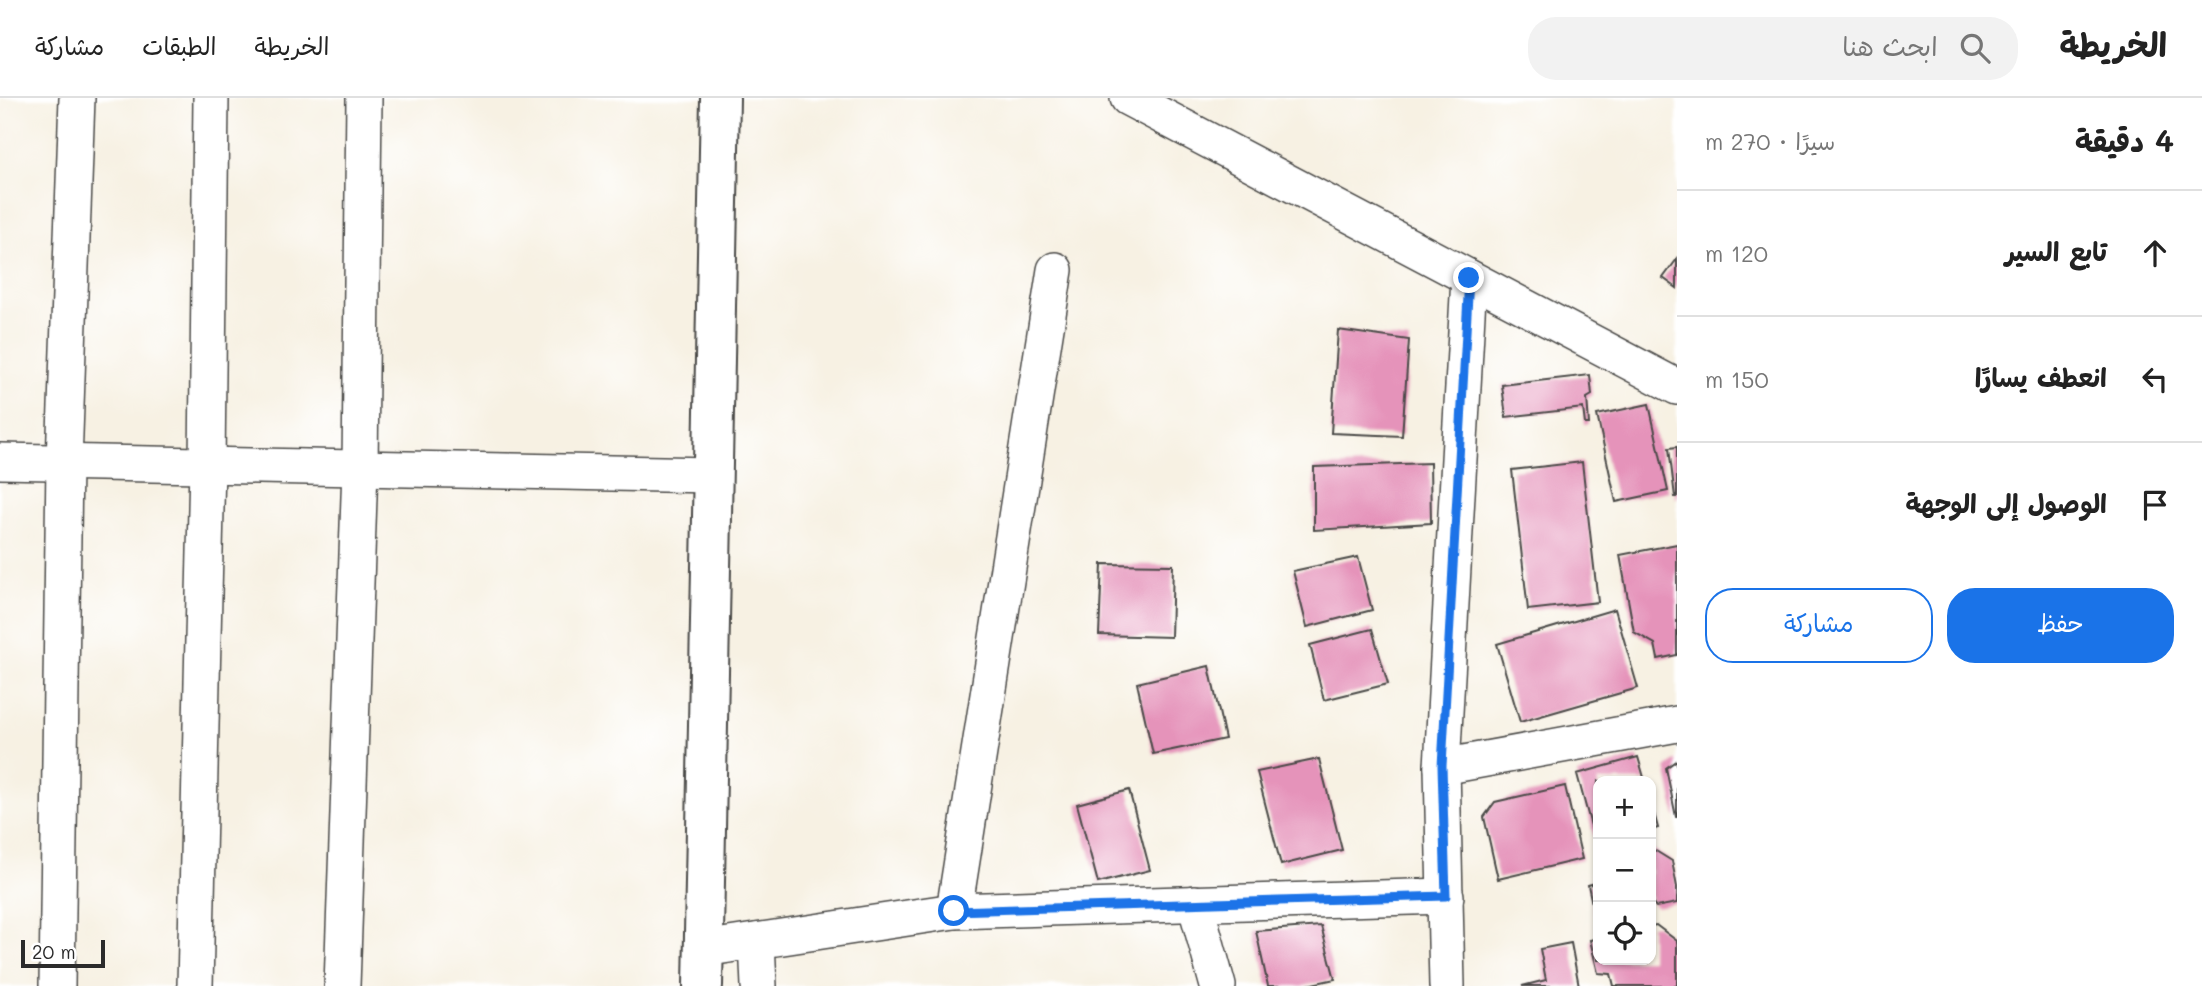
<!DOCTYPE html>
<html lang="ar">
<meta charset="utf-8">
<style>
:root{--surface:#fff;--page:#f2f2f2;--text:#222;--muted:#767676;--line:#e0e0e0;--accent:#1a73e8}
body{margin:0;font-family:Mali,"Playpen Sans Arabic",sans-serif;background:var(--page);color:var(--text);direction:rtl}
.controls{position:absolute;right:21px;bottom:21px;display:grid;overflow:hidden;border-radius:14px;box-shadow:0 2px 5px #0004}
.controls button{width:63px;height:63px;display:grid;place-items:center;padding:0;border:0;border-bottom:2px solid var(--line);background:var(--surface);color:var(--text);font:35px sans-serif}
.scale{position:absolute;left:21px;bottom:18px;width:84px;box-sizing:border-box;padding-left:7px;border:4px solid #2b2b2b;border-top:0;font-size:19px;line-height:24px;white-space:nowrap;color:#2b2b2b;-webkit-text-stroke:5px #fff;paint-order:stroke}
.stop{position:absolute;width:21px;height:21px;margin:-16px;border:5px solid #1a73e8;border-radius:50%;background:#fff}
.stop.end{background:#1a73e8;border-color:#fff;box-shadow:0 2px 7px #0008}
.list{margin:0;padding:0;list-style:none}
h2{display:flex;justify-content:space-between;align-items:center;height:91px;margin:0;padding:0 28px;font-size:30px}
h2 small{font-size:23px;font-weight:400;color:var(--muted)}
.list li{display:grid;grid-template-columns:46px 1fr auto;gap:21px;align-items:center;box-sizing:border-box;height:126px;padding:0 28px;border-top:2px solid var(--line)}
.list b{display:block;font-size:26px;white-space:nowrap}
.list em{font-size:23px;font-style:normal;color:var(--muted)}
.actions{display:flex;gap:14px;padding:21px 28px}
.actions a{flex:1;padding:16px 0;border:2px solid var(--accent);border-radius:28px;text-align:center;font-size:24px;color:var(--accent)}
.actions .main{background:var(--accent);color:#fff}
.icon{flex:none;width:38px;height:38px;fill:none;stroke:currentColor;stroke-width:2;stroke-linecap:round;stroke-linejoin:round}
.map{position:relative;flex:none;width:1677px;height:888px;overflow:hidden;direction:ltr}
header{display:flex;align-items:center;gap:42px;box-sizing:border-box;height:98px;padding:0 35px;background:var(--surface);border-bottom:2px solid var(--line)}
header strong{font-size:33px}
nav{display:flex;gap:38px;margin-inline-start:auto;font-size:24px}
.search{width:490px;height:63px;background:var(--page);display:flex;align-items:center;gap:18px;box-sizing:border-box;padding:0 24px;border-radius:28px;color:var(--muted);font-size:26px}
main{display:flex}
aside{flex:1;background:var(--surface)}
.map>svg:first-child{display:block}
.building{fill:#e593ba}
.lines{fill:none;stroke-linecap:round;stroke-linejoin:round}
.minor-casing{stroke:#4a4947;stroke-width:38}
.major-casing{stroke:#4a4947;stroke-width:42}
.minor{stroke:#fff;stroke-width:35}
.major{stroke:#fff;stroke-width:38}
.route{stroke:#1a73e8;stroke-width:9}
</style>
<header>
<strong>الخريطة</strong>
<div class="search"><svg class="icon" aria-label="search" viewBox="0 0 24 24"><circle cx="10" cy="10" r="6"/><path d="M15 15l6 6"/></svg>ابحث هنا</div>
<nav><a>الخريطة</a><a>الطبقات</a><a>مشاركة</a></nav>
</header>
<main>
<aside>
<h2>4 دقيقة<small>سيرًا · 270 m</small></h2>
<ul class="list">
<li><svg class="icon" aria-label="ahead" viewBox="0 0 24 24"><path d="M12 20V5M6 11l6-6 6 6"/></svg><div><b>تابع السير</b></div><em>120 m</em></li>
<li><svg class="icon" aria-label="left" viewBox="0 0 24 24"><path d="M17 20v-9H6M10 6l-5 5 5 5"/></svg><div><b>انعطف يسارًا</b></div><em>150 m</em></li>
<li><svg class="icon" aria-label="arrive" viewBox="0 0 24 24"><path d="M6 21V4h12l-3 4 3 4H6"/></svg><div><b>الوصول إلى الوجهة</b></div></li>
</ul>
<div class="actions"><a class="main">حفظ</a><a>مشاركة</a></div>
</aside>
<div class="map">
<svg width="1677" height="888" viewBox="0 0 1677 888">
<rect width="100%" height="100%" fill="#fff"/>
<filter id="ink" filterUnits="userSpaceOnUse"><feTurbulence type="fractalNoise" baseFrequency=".0143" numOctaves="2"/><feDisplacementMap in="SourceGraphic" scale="14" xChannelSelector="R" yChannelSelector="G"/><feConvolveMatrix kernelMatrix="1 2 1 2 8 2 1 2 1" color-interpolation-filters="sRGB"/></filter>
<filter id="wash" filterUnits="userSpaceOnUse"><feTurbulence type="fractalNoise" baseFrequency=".00686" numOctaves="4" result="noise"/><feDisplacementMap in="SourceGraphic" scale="28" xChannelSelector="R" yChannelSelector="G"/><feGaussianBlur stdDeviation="1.57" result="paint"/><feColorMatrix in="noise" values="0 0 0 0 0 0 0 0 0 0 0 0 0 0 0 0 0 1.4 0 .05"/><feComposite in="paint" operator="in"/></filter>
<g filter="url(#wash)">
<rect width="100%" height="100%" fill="#f7f1e3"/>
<g id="blocks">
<g class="building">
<polygon points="1677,161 1677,190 1663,180"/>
<polygon points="1338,232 1409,242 1402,338 1331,335"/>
<polygon points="1590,277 1592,297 1587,300 1589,326 1585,326 1583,310 1506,319 1502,287"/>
<polygon points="1649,306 1668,393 1616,404 1597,317"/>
<polygon points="1677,349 1677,399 1675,399 1669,350"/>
<polygon points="1582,364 1598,504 1528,512 1512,372"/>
<polygon points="1430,365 1431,425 1314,432 1314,369"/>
<polygon points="1677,446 1677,557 1658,561 1655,546 1634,534 1620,457"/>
<polygon points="1358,459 1372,512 1307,529 1293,473"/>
<polygon points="1102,466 1173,467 1171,539 1099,537"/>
<polygon points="1615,511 1638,590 1520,624 1497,546"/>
<polygon points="1372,531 1388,586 1324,602 1310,547"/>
<polygon points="1209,568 1225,641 1153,656 1137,585"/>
<polygon points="1638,659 1645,683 1598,683 1597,750 1577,676"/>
<polygon points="1319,661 1342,752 1281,767 1257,674"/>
<polygon points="1677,662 1677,719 1676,719 1666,670"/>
<polygon points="1565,688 1582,761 1498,781 1484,719 1495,704"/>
<polygon points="1129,692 1150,772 1098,785 1077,706"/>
<polygon points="1652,708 1658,730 1651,732 1651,709"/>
<polygon points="1651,750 1672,763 1677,789 1677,805 1656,809 1651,803"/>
<polygon points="1598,784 1598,814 1594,815 1588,787"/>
<polygon points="1656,827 1677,843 1677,888 1614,888 1611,876 1598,875 1590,842 1598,840 1598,862 1651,862 1651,828"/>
<polygon points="1321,828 1335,881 1303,888 1268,888 1256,833"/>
<polygon points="1571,845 1579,888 1522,888 1546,882 1540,851"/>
</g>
</g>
</g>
<g filter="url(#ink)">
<use href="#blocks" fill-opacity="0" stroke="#4a4947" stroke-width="2"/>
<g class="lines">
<g class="minor-casing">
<g id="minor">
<polyline points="1128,0 1677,289"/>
<polyline points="0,363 712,377"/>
<polyline points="1442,669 1677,626"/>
<polyline points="1195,805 1218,888"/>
<polyline points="954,813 1055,172"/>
<polyline points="757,843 759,888"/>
<polyline points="703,851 954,813 1446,798"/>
<polyline points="57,888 64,364 77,0"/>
<polyline points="195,888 207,367 211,0"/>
<polyline points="342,888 360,370 364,0"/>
<polyline points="1447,888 1442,669 1469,180"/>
</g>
</g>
<g class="major-casing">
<polyline id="major" points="703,888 720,0"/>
</g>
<use href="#minor" class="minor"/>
<use href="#major" class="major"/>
</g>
</g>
<g class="lines" filter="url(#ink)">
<polyline class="route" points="954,813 1446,798 1442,668 1469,180"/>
</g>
</svg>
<div class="controls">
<button>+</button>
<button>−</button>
<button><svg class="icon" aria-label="locate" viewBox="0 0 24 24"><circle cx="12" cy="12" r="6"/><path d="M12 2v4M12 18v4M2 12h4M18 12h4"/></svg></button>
</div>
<div class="scale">20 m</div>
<div class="stop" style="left:954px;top:813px"></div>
<div class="stop end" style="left:1469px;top:180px"></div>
</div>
</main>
